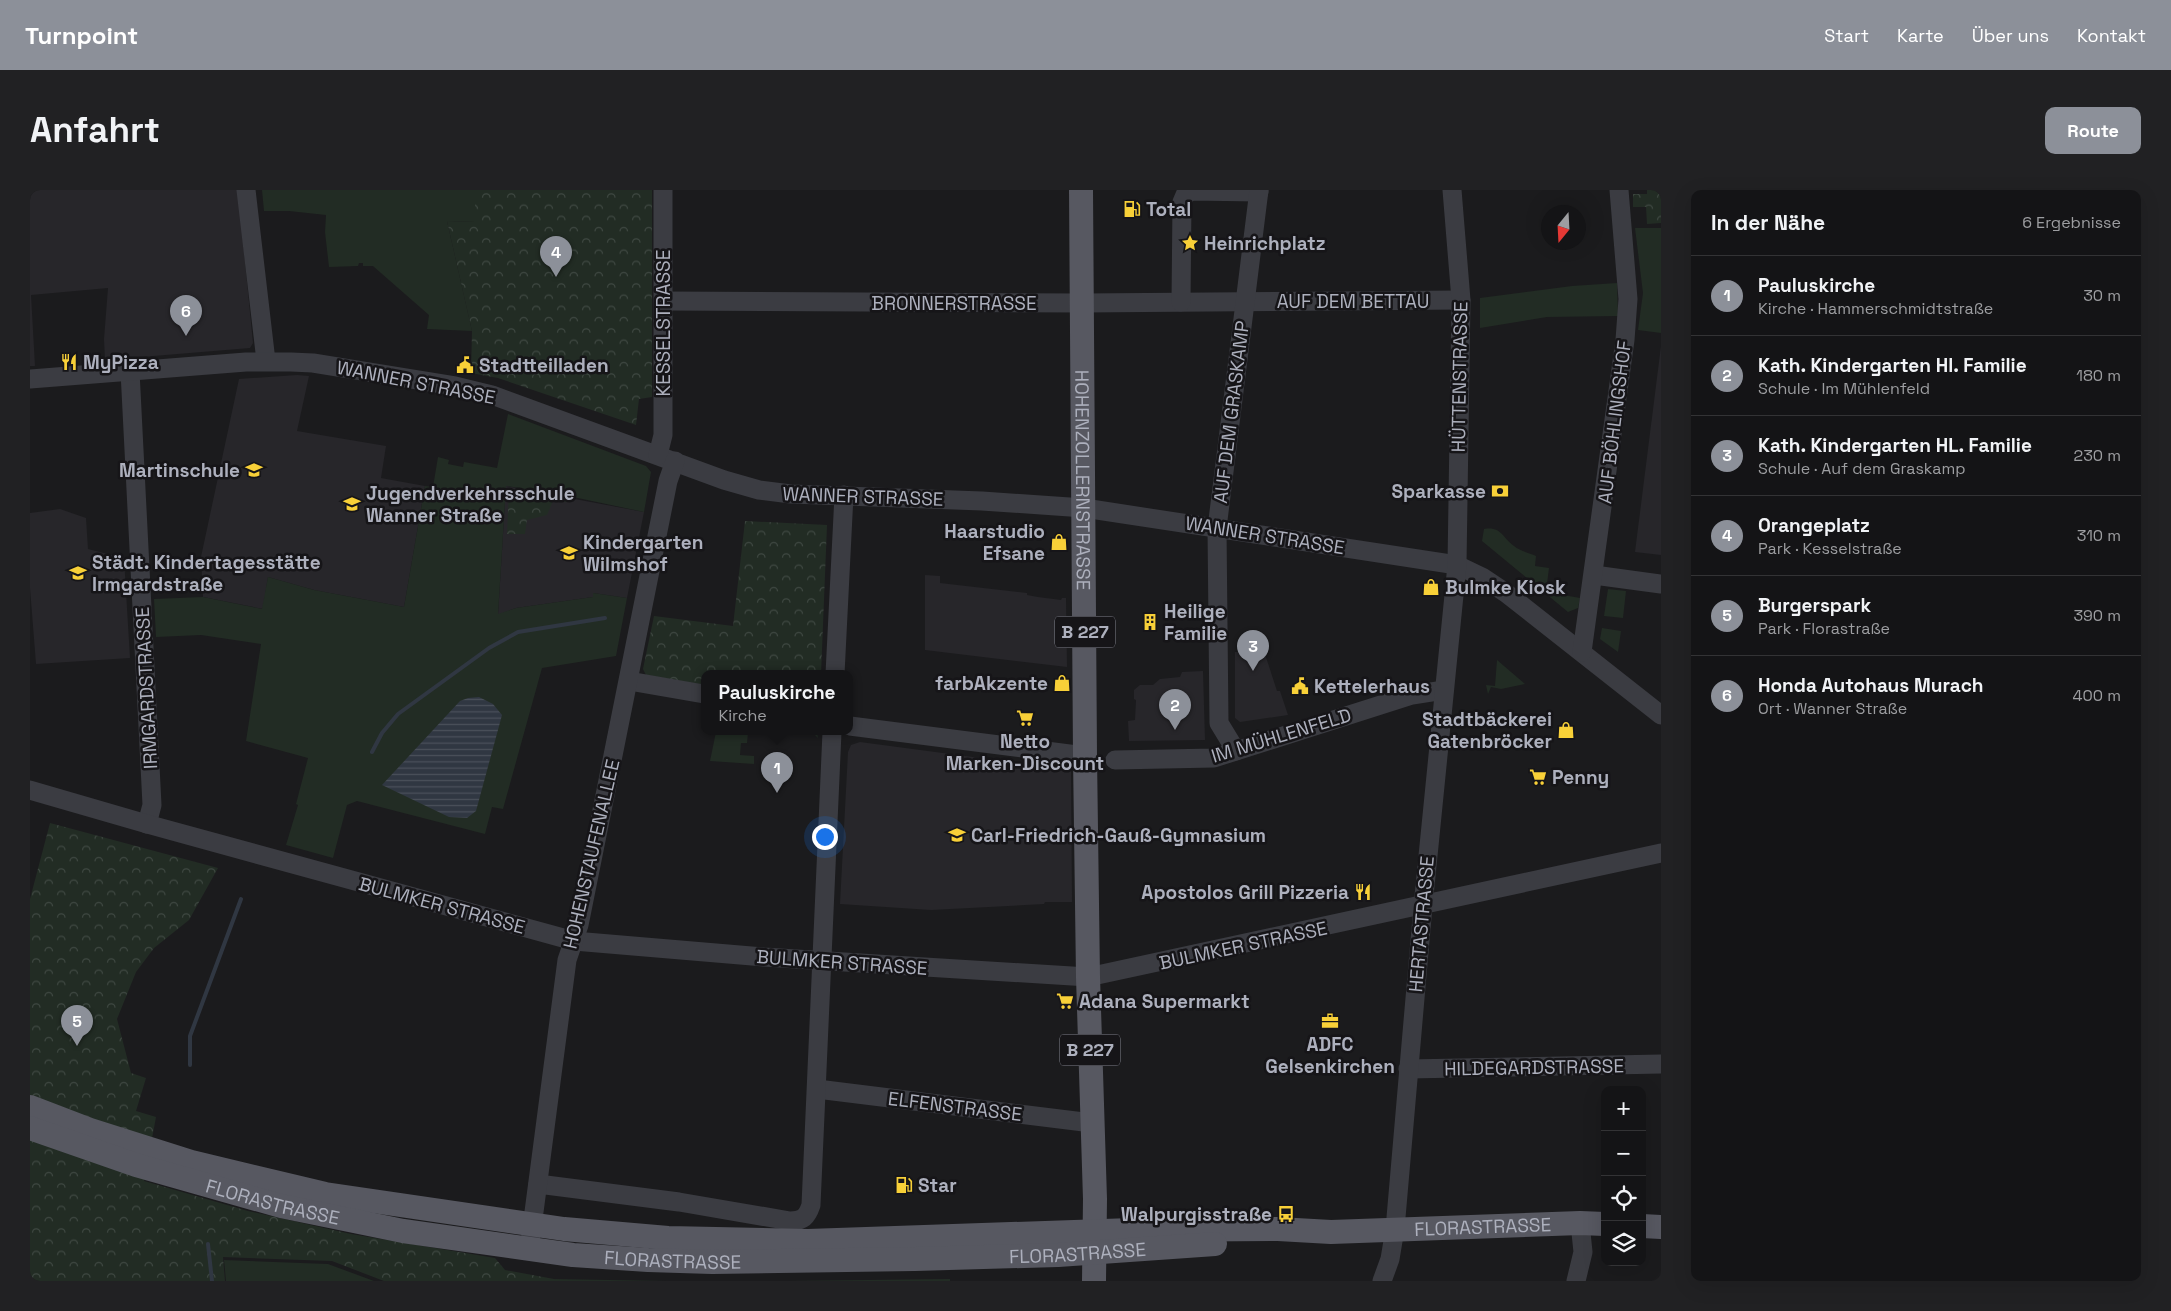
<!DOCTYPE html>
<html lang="de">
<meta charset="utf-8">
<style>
:root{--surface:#141416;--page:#212123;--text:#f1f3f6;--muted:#9d9ea1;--line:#333335;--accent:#8c9099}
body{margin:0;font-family:"Space Grotesk",sans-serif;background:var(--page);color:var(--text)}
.controls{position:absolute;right:15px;bottom:15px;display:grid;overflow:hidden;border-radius:10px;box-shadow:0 5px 20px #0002}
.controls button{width:45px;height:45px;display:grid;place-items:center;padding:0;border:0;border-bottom:1px solid var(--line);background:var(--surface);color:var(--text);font:25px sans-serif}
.compass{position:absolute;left:1511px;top:15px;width:45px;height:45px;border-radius:50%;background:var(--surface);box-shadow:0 5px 20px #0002;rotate:198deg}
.you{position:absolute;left:794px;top:646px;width:18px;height:18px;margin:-12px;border:4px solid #fff;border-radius:50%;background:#1a73e8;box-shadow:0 0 0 8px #1a73e833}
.badge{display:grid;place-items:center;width:32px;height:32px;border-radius:50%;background:var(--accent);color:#fff;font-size:16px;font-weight:700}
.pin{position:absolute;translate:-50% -41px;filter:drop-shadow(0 1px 2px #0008)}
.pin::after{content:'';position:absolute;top:26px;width:18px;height:15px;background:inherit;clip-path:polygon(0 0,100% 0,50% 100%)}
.popup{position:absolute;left:671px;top:480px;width:152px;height:65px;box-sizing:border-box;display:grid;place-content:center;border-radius:10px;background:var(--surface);filter:drop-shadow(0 1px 4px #0005);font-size:16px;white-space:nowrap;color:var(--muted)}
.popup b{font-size:19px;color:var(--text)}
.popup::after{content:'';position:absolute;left:50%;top:100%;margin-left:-10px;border:10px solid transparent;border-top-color:var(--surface)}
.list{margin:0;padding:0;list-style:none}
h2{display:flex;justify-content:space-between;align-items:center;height:65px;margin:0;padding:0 20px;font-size:21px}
h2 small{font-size:16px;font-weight:400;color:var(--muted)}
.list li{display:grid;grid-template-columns:32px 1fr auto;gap:15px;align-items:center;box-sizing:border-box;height:80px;padding:0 20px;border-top:1px solid var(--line)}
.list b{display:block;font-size:19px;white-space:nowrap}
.list p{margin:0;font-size:16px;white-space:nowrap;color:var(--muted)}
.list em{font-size:16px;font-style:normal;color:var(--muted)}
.icon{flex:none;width:28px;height:28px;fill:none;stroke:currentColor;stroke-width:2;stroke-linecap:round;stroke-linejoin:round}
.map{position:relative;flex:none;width:1631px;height:1091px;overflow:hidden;border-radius:10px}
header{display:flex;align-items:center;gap:30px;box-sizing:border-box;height:70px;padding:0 25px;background:var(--accent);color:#fff}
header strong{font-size:24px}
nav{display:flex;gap:28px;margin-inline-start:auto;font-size:18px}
.intro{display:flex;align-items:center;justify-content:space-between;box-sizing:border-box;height:120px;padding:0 30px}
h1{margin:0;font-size:35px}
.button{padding:12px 22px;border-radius:10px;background:var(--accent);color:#fff;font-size:18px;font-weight:700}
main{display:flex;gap:30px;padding:0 30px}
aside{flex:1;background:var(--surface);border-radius:10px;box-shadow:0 5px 20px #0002}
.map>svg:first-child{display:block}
.built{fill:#27262a}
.green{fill:#222c24}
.park{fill:url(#park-crowns)}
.water{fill:url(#water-rules)}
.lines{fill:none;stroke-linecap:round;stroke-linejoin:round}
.stream{stroke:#303742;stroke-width:4}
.minor{stroke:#3b3c42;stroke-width:19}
.major{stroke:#575861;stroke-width:24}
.labels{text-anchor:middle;stroke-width:5;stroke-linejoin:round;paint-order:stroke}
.shield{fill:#161518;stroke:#80828c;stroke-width:1}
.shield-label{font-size:18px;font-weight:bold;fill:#adb0bd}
.poi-label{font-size:19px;font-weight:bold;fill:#adb0bd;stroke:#161518;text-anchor:start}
.street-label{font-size:19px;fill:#adb0bd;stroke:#161518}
</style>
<header>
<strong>Turnpoint</strong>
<nav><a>Start</a><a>Karte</a><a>Über uns</a><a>Kontakt</a></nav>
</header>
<div class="intro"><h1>Anfahrt</h1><a class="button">Route</a></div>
<main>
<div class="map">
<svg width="1631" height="1091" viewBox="0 0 1631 1091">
<defs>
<pattern id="park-crowns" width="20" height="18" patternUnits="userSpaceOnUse" patternTransform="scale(1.25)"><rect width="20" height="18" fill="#222c24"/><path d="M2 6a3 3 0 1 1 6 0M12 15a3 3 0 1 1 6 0" fill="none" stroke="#3f4842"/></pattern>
<pattern id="water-rules" width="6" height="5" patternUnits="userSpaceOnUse" patternTransform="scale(1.25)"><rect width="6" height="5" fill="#303742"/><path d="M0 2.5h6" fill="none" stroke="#4b515b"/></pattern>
</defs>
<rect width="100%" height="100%" fill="#1b1b1d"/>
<g class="built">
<polygon points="0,0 208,0 223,153 220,158 75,170 74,149 78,98 1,105 5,176 0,176"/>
<polygon points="1631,156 1631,365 1605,362"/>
<polygon points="267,185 279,186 267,241 356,256 351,288 395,296 374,417 284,400 238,387 233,419 173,407 171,367 209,189"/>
<polygon points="476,296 614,322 597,408 563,403 563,407 486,418 468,425"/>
<polygon points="30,319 56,328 58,359 94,368 100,468 6,474 0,398 0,323"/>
<polygon points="895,385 910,386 910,393 997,403 997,405 1008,407 1031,410 1032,408 1036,408 1037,477 895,460"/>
<polygon points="1234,461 1247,501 1250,501 1258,525 1210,532 1205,528 1205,462"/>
<polygon points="1173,481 1175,550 1099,551 1098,531 1105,530 1106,510 1104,509 1104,500 1110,495 1123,495 1130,489 1150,487 1152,482"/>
<polygon points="830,552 1041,580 1042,712 1015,712 1014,714 901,720 810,714 818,562 821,555"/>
</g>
<g class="green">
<polygon points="232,0 445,0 445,32 417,31 442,141 397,139 399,125 343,76 333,76 333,73 329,73 328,76 299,77 295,42 296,25 259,21 234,21"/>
<polygon points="1605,38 1631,38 1631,143 1608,140 1613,103"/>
<polygon points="1587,93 1588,126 1517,127 1450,138 1450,108 1542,96"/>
<polygon points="478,224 616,276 621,282 614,322 529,304 476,296 468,424 486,418 563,407 563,403 597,408 586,466 512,478 473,619 462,617 455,644 327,611 317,615 303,668 256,655 268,615 266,614 278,568 216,551 231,454 171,445 126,447 124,409 173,407 232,419 238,387 284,400 374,417 395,296 403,297 408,267 419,270 418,274 433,277 434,272 467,278"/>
<path d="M1454 339C1471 336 1472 347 1484 356 1490 361 1499 363 1506 366L1505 376 1519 378 1516 402 1550 408 1548 418 1538 422 1452 351Z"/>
<polygon points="1578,399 1596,401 1593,428 1574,426"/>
<polygon points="1572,438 1591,441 1588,462 1570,449"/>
<polygon points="1467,470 1495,494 1471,499 1461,497 1458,504 1456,495 1465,496"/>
<polygon points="686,542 718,542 717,553 711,553 710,565 724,566 724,574 680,571"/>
<polygon points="720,542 787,542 788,548 785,545"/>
<polygon points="194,1070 298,1074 344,1091 196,1091"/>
<polygon points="524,1089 637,1091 524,1091"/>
</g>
<g class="park">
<polygon points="445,0 622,0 622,207 609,209 606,235 468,188 441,183 442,141 417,31 445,32"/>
<polygon points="1617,0 1631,0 1631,33 1617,34 1616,17 1603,17 1603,4 1617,4"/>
<polygon points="479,299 541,308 536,312 523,311 517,325 497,330 495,344 477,344"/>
<polygon points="715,331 797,335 791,484 674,484 674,495 616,485 613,479 624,426 703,436"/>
<polygon points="20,633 188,678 159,730 124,758 106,782 87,829 101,883 116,888 106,921 126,927 114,991 218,1021 321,1044 465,1068 475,1080 524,1089 524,1091 354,1091 302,1071 193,1067 195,1091 0,1091 0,709"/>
<polygon points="920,1089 920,1091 760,1091"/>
</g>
<polygon class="water" points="449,507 463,514 472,525 446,621 437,628 419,627 352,595 430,511 438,508"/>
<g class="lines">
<g class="stream">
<polyline points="342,562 352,543 368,524 459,458 488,442 575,428"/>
<polyline points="160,875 160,846 211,709"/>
<polyline points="178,1054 182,1091"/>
</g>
<g class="minor">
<polyline points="216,0 236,171"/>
<polyline points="633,111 1053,113 1431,110"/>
<polyline points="1151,112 1152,12 1155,5 1161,1 1229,2"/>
<polyline points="100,181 122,615 117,634"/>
<polyline points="0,189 216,172 261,172 283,173 425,196 462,205 694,290 729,300 761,304 952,311 1054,318 1427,375 1452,387 1476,403 1631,525"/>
<polyline points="628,265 633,245 633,0"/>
<polyline points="1564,385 1631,394"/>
<polyline points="1552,462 1595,150 1598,109 1589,0"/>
<polyline points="805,484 814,305"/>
<polyline points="599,491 674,504"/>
<polyline points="820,536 1055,566"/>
<polyline points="1206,561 1189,533 1187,338 1229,0"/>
<polyline points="1085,570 1184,568 1382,505 1414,500"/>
<polyline points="0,600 117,634 544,751 734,767 1058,787 1631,663"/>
<polyline points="1378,879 1631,874"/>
<polyline points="787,899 1062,933"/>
<path d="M508 994 649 1012 760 1031C773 1031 777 1027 781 1015L802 542"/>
<polyline points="499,1060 537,770 549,735 638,291 645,271"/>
<polyline points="1352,1091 1360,1069 1365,1039 1393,716 1427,375 1431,110 1422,0"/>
<polyline points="1546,1091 1553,1062 1550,1033"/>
</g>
<g class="major">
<path id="s1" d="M1051 0 1055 566 1058 787 1065 1009 1064 1091"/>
<path id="s2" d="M0 917 60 940 161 972 295 1004 534 1039 638 1048 778 1051 1102 1040 1248 1039 1301 1042 1550 1033 1575 1034"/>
<path id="s3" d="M0 938 106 975 251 1016 373 1041 543 1065 618 1070 682 1072 885 1069 1028 1065 1185 1054"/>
<polyline points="1612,1036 1631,1037"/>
</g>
</g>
<defs>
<g id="fuel-bare" transform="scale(1.35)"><path d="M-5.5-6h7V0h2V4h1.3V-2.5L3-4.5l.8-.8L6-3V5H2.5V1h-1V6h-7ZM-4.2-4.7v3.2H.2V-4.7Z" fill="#f8d038" stroke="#161518" stroke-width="2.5" paint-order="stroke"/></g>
<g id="sight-bare" transform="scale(1.35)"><path d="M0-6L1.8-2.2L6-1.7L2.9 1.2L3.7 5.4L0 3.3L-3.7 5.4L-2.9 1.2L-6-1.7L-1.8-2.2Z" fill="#f8d038" stroke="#161518" stroke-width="2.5" paint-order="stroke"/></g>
<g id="restaurant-bare" transform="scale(1.35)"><path d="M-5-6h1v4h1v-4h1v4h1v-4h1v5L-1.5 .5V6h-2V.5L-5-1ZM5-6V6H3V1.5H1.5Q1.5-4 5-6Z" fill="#f8d038" stroke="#161518" stroke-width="2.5" paint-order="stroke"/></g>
<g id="civic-bare" transform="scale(1.35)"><path d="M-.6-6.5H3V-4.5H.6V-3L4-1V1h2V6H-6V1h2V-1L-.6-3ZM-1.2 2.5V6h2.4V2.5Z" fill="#f8d038" stroke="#161518" stroke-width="2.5" paint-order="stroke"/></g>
<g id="school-bare" transform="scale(1.35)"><path d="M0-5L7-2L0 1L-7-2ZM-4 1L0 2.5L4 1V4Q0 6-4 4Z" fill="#f8d038" stroke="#161518" stroke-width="2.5" paint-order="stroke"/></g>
<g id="bank-bare" transform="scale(1.35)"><path d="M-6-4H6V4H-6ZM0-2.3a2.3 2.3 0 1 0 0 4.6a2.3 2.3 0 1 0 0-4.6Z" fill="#f8d038" stroke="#161518" stroke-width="2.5" paint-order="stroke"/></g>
<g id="shop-bare" transform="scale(1.35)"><path d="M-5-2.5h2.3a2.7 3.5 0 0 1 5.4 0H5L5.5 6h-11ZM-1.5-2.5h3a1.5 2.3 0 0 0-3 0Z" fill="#f8d038" stroke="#161518" stroke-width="2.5" paint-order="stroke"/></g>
<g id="building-bare" transform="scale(1.35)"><path d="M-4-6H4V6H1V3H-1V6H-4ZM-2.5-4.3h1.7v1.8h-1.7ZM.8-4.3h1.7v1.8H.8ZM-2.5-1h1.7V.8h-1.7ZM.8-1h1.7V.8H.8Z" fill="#f8d038" stroke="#161518" stroke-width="2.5" paint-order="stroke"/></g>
<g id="supermarket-bare" transform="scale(1.35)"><path d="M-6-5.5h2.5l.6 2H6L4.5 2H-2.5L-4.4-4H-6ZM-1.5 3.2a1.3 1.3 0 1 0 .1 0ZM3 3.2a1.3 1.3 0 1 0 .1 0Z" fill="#f8d038" stroke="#161518" stroke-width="2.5" paint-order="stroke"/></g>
<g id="office-bare" transform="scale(1.35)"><path d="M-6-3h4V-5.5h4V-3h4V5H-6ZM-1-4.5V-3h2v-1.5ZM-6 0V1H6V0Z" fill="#f8d038" stroke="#161518" stroke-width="2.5" paint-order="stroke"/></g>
<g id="bus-bare" transform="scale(1.35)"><path d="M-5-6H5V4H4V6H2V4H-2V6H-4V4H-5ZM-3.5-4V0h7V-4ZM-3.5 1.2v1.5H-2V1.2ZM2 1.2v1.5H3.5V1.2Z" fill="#f8d038" stroke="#161518" stroke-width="2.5" paint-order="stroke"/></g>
</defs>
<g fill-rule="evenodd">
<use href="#fuel-bare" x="1102" y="19"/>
<use href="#sight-bare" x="1160" y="53"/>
<use href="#restaurant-bare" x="39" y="172"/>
<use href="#civic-bare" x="435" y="175"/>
<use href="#school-bare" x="224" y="280"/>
<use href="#bank-bare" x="1470" y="301"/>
<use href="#school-bare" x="322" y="314"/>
<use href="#shop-bare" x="1029" y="352"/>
<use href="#school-bare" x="539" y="363"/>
<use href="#school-bare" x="48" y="383"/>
<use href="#shop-bare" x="1401" y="397"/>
<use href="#building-bare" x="1120" y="432"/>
<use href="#shop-bare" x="1032" y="493"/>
<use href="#civic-bare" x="1270" y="496"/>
<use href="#supermarket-bare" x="995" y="528"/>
<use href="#shop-bare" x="1536" y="540"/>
<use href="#supermarket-bare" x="1508" y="587"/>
<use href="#school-bare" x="927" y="645"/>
<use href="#restaurant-bare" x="1333" y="702"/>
<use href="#supermarket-bare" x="1035" y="811"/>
<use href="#office-bare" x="1300" y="831"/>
<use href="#fuel-bare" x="874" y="995"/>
<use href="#bus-bare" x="1256" y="1024"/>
</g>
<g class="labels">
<g class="shield">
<rect x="1025" y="426.5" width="60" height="31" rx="4"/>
<rect x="1030" y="844.5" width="60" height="31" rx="4"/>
</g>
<g class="shield-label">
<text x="1055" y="448">B 227</text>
<text x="1060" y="866">B 227</text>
</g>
<g class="poi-label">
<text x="1116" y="26">Total</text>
<text x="1174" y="60">Heinrichplatz</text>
<text x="53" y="179">MyPizza</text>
<text x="449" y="182">Stadtteilladen</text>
<text x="210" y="287" text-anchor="end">Martinschule</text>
<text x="1456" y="308" text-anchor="end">Sparkasse</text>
<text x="336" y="310">Jugendverkehrsschule<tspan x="336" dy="22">Wanner Straße</tspan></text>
<text x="1015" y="348" text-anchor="end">Haarstudio<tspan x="1015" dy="22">Efsane</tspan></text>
<text x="553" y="359">Kindergarten<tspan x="553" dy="22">Wilmshof</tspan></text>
<text x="62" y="379">Städt. Kindertagesstätte<tspan x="62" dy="22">Irmgardstraße</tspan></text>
<text x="1415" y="404">Bulmke Kiosk</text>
<text x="1134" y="428">Heilige<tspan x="1134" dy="22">Familie</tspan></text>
<text x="1018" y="500" text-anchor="end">farbAkzente</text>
<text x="1284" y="503">Kettelerhaus</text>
<text x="1522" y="536" text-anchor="end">Stadtbäckerei<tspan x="1522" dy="22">Gatenbröcker</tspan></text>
<text x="995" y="558" text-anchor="middle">Netto<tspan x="995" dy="22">Marken-Discount</tspan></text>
<text x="1522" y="594">Penny</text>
<text x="941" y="652">Carl-Friedrich-Gauß-Gymnasium</text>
<text x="1319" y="709" text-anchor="end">Apostolos Grill Pizzeria</text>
<text x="1049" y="818">Adana Supermarkt</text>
<text x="1300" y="861" text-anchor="middle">ADFC<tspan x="1300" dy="22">Gelsenkirchen</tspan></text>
<text x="888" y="1002">Star</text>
<text x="1242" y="1031" text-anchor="end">Walpurgisstraße</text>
</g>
<g class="street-label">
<text x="1323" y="118">AUF DEM BETTAU</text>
<text x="924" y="120">BRONNERSTRASSE</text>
<text transform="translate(633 133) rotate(-90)" y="7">KESSELSTRASSE</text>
<text transform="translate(1429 187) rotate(-89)" y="7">HÜTTENSTRASSE</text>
<text transform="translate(386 192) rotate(11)" y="7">WANNER STRASSE</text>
<text transform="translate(1201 222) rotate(-83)" y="7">AUF DEM GRASKAMP</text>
<text transform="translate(1584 232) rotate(-83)" y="7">AUF BÖHLINGSHOF</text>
<text dy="7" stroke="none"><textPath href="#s1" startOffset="290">HOHENZOLLERNSTRASSE</textPath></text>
<text transform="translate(833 306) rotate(2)" y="7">WANNER STRASSE</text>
<text transform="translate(1235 345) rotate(9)" y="7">WANNER STRASSE</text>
<text transform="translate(116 498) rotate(-93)" y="7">IRMGARDSTRASSE</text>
<text transform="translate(1251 545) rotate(-17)" y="7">IM MÜHLENFELD</text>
<text transform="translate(561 664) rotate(-77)" y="7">HOHENSTAUFENALLEE</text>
<text transform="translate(412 715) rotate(15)" y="7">BULMKER STRASSE</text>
<text transform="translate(1391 734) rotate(-85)" y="7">HERTASTRASSE</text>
<text transform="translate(1213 755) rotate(-12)" y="7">BULMKER STRASSE</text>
<text transform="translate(812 772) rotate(4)" y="7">BULMKER STRASSE</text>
<text transform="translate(1504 877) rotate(-1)" y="7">HILDEGARDSTRASSE</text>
<text transform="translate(925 916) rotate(7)" y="7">ELFENSTRASSE</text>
<text dy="7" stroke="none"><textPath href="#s3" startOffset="254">FLORASTRASSE</textPath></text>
<text dy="7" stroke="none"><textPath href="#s2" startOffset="1469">FLORASTRASSE</textPath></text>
<text dy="7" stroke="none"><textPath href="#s3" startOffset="1064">FLORASTRASSE</textPath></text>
<text dy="7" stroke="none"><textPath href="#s3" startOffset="659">FLORASTRASSE</textPath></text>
</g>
</g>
</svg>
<div class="controls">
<button>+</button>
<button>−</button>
<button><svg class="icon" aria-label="locate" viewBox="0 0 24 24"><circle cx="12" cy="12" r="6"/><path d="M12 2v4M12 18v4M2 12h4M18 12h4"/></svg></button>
<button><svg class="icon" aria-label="layers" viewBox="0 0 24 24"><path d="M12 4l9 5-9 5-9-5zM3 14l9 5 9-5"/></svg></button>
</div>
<svg class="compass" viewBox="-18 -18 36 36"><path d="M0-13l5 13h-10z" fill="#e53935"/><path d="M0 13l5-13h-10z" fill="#9d9ea1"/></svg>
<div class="you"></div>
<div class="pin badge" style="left:747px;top:603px">1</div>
<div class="popup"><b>Pauluskirche</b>Kirche</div>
<div class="pin badge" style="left:1145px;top:540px">2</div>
<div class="pin badge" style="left:1223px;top:481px">3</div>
<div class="pin badge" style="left:526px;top:87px">4</div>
<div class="pin badge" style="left:47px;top:856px">5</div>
<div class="pin badge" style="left:156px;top:146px">6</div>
</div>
<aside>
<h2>In der Nähe<small>6 Ergebnisse</small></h2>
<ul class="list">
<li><span class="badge">1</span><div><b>Pauluskirche</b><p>Kirche · Hammerschmidtstraße</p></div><em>30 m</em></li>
<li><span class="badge">2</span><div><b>Kath. Kindergarten Hl. Familie</b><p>Schule · Im Mühlenfeld</p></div><em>180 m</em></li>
<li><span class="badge">3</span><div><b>Kath. Kindergarten HL. Familie</b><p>Schule · Auf dem Graskamp</p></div><em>230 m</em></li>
<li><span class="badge">4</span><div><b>Orangeplatz</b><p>Park · Kesselstraße</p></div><em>310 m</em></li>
<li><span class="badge">5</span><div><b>Burgerspark</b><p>Park · Florastraße</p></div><em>390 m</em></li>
<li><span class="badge">6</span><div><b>Honda Autohaus Murach</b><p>Ort · Wanner Straße</p></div><em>400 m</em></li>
</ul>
</aside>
</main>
